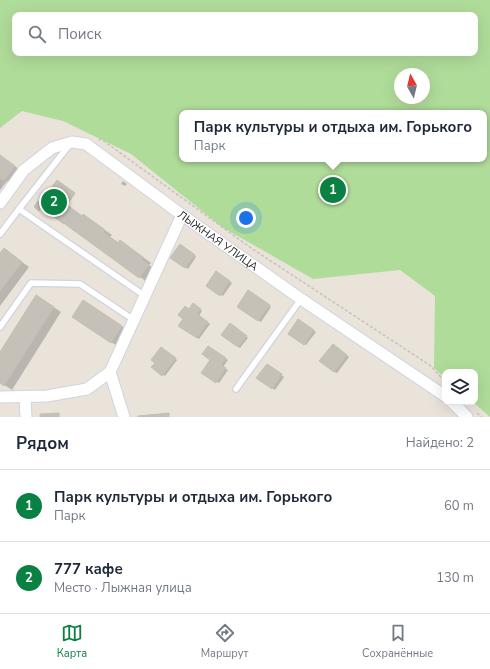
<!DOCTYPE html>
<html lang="ru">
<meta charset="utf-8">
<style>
:root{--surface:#fff;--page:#f6f6f7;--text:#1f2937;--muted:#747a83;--line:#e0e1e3;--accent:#0b8043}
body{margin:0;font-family:"Nunito Sans",sans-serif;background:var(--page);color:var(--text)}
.controls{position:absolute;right:12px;bottom:12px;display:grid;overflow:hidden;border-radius:8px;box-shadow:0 4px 16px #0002}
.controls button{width:36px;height:36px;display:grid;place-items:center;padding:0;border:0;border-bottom:1px solid var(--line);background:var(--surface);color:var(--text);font:20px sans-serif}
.compass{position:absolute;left:394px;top:68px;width:36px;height:36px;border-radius:50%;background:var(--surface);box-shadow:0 4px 16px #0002;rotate:352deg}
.you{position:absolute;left:246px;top:218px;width:14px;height:14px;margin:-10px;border:3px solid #fff;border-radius:50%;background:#1a73e8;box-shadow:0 0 0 6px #1a73e833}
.badge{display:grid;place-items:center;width:26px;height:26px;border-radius:50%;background:var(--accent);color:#fff;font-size:13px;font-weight:700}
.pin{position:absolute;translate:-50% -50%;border:2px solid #fff;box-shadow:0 1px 4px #0006}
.popup{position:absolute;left:179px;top:110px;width:308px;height:52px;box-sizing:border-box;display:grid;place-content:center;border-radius:8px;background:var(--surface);filter:drop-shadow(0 1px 3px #0005);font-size:13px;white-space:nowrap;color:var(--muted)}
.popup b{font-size:15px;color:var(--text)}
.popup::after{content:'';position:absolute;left:50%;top:100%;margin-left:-8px;border:8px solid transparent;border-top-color:var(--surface)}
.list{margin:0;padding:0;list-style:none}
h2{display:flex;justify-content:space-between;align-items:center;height:52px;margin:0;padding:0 16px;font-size:17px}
h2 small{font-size:13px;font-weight:400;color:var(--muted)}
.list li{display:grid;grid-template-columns:26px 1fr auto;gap:12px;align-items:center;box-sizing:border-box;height:72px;padding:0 16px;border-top:1px solid var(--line)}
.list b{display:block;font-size:15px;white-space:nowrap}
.list p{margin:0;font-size:13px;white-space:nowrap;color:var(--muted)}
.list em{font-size:13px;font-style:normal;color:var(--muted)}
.icon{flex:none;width:22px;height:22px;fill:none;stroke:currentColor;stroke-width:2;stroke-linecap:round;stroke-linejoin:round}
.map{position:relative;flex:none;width:490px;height:417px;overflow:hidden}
.search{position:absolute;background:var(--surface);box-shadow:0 4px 16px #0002;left:12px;right:12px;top:12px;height:44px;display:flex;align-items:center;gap:10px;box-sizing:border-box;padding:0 14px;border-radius:8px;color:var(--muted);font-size:15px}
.sheet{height:196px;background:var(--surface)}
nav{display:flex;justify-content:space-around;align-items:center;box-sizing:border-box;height:56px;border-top:1px solid var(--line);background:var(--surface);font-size:11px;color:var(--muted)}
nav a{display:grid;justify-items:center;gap:2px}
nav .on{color:var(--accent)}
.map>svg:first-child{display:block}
.green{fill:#b0dc9a;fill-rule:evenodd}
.shadow{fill:#0003}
.building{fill:#c5c1b9;stroke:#c4bfb4}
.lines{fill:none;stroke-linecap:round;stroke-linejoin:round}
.lane-casing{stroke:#d0d3e0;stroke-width:8}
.street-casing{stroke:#d0d3e0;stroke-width:13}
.path{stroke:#c3c3c3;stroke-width:1.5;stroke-dasharray:3 2;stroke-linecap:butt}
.lane{stroke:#fff;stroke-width:5.5}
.street{stroke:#fff;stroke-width:11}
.labels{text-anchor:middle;stroke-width:4;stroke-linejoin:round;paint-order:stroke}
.street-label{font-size:11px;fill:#282828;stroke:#fff}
</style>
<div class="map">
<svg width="490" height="417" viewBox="0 0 490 417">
<rect width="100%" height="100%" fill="#e9e3da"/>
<path class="green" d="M0 0H490V417L473 402H475V372H445V378L434 368 435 296 400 270 313 279 222 227 131 154 63 121 22 111 0 128ZM15 15H475V53H15ZM400 74H424V98H400ZM182 113H484V159H182Z"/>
<g class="shadow">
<polygon points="0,156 19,169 12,184 7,181 0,190"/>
<polygon points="123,181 127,184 125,186 121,184"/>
<polygon points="57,182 75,194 67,205 83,217 83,215 91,220 112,235 110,237 119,243 128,246 151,263 149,265 156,270 147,282 42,207 40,210 35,207 41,205"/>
<polygon points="183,247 196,257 188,269 185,267"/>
<polygon points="4,249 29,267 0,306 0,255"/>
<polygon points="216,273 232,283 223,296 208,286"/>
<polygon points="251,293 271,307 261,322 238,306"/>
<polygon points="44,301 61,312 12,390 0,382 0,354"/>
<polygon points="193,305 202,311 199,316 210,324 199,339 180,325"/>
<polygon points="91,306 129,331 119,347 111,342"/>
<polygon points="301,322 316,332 306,345 304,344"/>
<polygon points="233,325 248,338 240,348 238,347"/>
<polygon points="208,347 228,360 223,367 228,370 219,383 203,372 211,359"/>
<polygon points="336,347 349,357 337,373 334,372"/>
<polygon points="164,350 177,360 165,376 152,367"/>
<polygon points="269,366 284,377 275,390 258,378"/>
</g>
<g class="building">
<polygon points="0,155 15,166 4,181 0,178"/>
<polygon points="57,180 75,193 66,204 74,210 64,224 41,208 39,211 34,207 38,201 40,203"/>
<polygon points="74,210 82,216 83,214 105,230 103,232 118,243 120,240 144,258 142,260 149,265 139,278 65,224"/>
<polygon points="180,244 195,255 185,268 170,258"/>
<polygon points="4,248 22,262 0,291 0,253"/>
<polygon points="216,271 230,281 220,296 206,286"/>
<polygon points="248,290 270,305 258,321 237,307"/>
<polygon points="36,295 54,307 4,386 0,383 0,352"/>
<polygon points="83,300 122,326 111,343 72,317"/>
<polygon points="193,303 201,309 197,314 208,322 197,338 178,326 183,319 178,315 185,306 189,309"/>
<polygon points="298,319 314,330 304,345 288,334"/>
<polygon points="230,323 247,336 238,347 221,335"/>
<polygon points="333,344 347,355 334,372 319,361"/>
<polygon points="208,346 226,358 221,365 226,368 216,383 201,373 210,360 202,354"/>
<polygon points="161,347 176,358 162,376 151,367 155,363 151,360"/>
<polygon points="267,364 282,374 272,389 256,378"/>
<polygon points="59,413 59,417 40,417 40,414"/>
<polygon points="169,413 169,417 138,417 138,416"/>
</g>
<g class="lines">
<g class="lane-casing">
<g id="lane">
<polyline points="70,144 19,209 145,296"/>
<polyline points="0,234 19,209"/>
<polyline points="0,327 31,283 80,284 134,320"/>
<polyline points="236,389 301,299"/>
</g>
</g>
<g class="street-casing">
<g id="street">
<path id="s1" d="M0 203 24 170 52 148 72 142 86 144 182 215 301 299 445 396"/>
<polyline points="110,372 124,417"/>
<polyline points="0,397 47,396 87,389 110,372 182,215"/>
<polyline points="25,397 26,417"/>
<polyline points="452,402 467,417"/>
</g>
</g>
<g class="path">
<polyline points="99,140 101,139 251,248 431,366 445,382"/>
<polyline points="477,413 482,417"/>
</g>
<use href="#lane" class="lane"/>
<use href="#street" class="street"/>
</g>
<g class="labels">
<g class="street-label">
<text dy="4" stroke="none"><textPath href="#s1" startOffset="275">ЛЫЖНАЯ УЛИЦА</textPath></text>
</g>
</g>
</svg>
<div class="controls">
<button><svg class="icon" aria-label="layers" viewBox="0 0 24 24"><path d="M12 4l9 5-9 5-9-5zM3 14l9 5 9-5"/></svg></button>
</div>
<svg class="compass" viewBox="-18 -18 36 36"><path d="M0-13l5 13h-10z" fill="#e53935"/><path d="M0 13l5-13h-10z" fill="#747a83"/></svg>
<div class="you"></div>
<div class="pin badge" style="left:333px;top:190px">1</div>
<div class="popup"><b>Парк культуры и отдыха им. Горького</b>Парк</div>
<div class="pin badge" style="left:54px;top:202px">2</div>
<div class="search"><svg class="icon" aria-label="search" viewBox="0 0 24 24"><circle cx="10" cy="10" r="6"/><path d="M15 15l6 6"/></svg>Поиск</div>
</div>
<section class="sheet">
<h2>Рядом<small>Найдено: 2</small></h2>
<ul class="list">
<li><span class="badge">1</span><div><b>Парк культуры и отдыха им. Горького</b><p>Парк</p></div><em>60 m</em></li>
<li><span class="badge">2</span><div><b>777 кафе</b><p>Место · Лыжная улица</p></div><em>130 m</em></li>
</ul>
</section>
<nav>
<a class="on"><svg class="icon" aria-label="map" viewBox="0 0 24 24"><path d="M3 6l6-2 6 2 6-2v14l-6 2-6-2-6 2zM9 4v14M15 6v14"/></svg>Карта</a>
<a><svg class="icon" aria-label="directions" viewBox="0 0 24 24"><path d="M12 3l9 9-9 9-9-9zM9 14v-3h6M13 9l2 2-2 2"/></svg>Маршрут</a>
<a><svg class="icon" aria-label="saved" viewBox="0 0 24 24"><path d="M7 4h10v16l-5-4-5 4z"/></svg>Сохранённые</a>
</nav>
